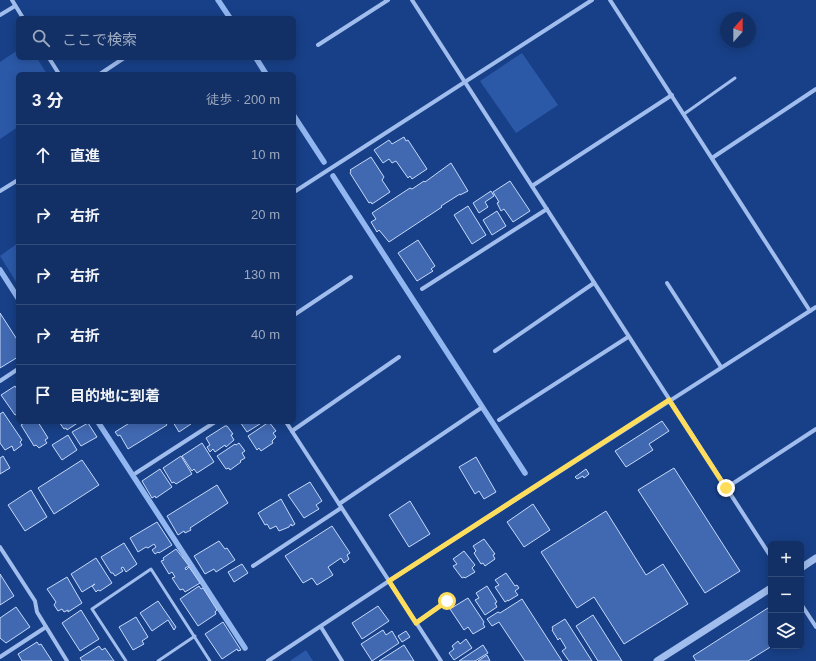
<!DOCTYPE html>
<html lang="ja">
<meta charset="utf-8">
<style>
:root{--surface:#123066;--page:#1b386c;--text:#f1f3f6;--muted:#9ca9bf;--line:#314b7a}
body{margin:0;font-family:Helvetica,"Noto Sans JP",sans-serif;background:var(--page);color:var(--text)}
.controls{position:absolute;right:12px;bottom:12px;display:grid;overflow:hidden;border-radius:6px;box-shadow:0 2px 10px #0003}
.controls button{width:36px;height:36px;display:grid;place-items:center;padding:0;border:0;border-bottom:1px solid var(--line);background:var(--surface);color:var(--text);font:20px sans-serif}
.compass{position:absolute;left:720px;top:12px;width:36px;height:36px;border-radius:50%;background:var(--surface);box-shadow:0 2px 10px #0003;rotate:21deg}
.stop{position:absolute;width:12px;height:12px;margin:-9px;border:3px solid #ffdd5c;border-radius:50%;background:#fff}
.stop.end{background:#ffdd5c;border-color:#fff;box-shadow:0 1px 4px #0008}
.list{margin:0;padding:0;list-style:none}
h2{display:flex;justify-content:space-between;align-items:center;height:52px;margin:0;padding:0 16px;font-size:17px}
h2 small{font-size:13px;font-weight:400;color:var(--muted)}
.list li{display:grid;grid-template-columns:26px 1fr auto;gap:12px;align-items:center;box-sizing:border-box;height:60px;padding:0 16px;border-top:1px solid var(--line)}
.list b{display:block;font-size:15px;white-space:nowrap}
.list em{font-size:13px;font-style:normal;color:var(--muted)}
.icon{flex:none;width:22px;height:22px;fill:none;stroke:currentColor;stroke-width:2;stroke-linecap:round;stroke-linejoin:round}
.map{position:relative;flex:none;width:816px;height:661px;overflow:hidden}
.search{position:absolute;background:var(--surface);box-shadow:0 2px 10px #0003;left:16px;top:16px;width:280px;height:44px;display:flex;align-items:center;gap:10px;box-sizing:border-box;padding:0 14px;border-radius:6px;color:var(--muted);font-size:15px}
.panel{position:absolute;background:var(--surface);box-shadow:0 2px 10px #0003;left:16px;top:72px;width:280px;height:352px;border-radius:6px}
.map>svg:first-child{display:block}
.green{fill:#2b58a7}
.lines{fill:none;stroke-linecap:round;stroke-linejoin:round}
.stream{stroke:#92b6f0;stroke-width:5.5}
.building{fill:#4169b2;stroke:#c6d9fa}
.service{stroke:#a0bded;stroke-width:3}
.minor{stroke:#a0bded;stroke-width:4}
.tertiary{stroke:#a0bded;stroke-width:7}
.route{stroke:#ffdd5c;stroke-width:5}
</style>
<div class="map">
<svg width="816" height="661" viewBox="0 0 816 661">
<rect width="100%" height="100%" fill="#184088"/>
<g class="green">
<polygon points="18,50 18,58 37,58 47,74 18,74 18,127 0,139 0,62"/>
<polygon points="522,53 558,105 516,133 480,81"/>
<polygon points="18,243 18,285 0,256"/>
<polygon points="306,650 313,661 290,661"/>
</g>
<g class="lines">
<g class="stream">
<polyline points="218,0 230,18"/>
<polyline points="256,58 266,74"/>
<polyline points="294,116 324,162"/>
<polyline points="333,176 525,473"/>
<polyline points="0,270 18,298"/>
<polyline points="98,422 245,648"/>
</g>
</g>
<g class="building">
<polygon points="404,137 406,141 408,140 427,169 412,179 410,176 408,178 396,161 392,163 389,159 383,163 374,150 389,140 392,144"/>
<polygon points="371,157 384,177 382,180 390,192 372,204 371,202 369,203 350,173 351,171 350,170"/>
<polygon points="451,163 468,191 460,195 460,194 441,206 442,207 389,242 379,230 377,232 371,222 376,219 372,213 410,188 412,189 424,181 425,182"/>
<polygon points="510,181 530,211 513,222 504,209 501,211 497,203 499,202 493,192"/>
<polygon points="491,191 494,196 485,202 488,207 479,213 473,203"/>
<polygon points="468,206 486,235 472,244 454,215"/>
<polygon points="497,211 506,226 492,235 483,220"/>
<polygon points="418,240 435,266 431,269 433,271 417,281 398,253"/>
<polygon points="0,313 18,341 18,357 0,368"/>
<polygon points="15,386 18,391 18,416 17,414 15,415 1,395"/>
<polygon points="3,412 22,440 20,442 22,445 14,451 12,446 5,450 0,443 0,414"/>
<polygon points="662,421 669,431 649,444 653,450 626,467 615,451"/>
<polygon points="26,422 38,422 48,438 45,440 47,443 39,448 36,445 34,446 21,425"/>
<polygon points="59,422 79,422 67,430 66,428 64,429"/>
<polygon points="131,422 165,422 167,425 128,449 120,435 118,436 115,432"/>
<polygon points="173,422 190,422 191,424 179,432"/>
<polygon points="240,422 263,422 247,432"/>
<polygon points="269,422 276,431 273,433 276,437 272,441 273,443 261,451 259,448 257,450 248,436"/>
<polygon points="88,423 97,437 81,446 72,432"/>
<polygon points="225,426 227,426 233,434 231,435 234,440 226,447 225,445 215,452 213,449 210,452 207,447 210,445 206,438"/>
<polygon points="68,435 77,450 62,460 52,445"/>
<polygon points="202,443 214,462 197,473 194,469 192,471 182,456"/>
<polygon points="239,443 245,451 242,453 245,458 240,461 241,462 230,470 229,468 226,469 217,456 235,444 236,445"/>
<polygon points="3,456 10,468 0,474 0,458"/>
<polygon points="181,456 192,474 176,484 174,482 172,483 163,468"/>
<polygon points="476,457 496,492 484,499 479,491 475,494 459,467"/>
<polygon points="82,460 99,485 54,514 38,488"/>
<polygon points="674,468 740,571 705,593 638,490"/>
<polygon points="160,469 172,487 156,498 155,496 152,498 142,481"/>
<polygon points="586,469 589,474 584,478 583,476 577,479 575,477"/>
<polygon points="310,482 322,501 316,505 319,509 304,518 288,495"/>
<polygon points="217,485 228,503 190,528 191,530 185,533 184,531 178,535 167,516"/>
<polygon points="31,490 47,517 25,531 8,505"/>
<polygon points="281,499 295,524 292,526 291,524 289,527 279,531 276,526 270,529 267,524 265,525 258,513"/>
<polygon points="410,501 430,534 409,547 389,515"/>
<polygon points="533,504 550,530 524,547 507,522"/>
<polygon points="606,511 646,575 663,564 688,604 624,644 594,597 577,608 541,552"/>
<polygon points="157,522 172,545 159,553 158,552 155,554 152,550 156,547 154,544 148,548 146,547 138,552 130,538"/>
<polygon points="332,526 350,553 347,555 349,559 344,563 341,558 328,567 333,575 317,585 312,578 303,583 285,556"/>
<polygon points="484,539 495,554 493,555 495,559 485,566 483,563 481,564 474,553 476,551 473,546"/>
<polygon points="219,541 225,549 227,548 235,560 216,572 214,569 205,574 194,556"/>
<polygon points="124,543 137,564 126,572 123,567 121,568 123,571 115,576 113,573 111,573 101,557"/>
<polygon points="176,549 189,566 185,568 186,570 189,567 200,583 185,592 183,589 180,590 172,578 175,577 172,572 169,574 161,561 164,560 163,558"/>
<polygon points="464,551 475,565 472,568 475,572 465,578 464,577 462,578 453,566 457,564 453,559"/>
<polygon points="96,558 112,583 100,591 98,590 96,592 92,586 95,584 82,592 71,574"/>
<polygon points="242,564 248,573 234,582 228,572"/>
<polygon points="506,573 515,586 517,585 519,588 515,591 518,595 508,601 508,600 505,602 495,587 499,585 495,580"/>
<polygon points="0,574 14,596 0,605"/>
<polygon points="67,577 82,603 68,612 68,610 64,612 62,609 58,611 54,605 56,602 47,589"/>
<polygon points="199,586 201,589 203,588 217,610 215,612 216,614 198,626 180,599"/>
<polygon points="487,586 497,602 495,603 497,607 485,615 475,600 479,598 476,593"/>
<polygon points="468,598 484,622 483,624 485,627 473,634 468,627 464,630 450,609"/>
<polygon points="522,599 562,661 525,661 499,622 492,626 487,619 498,612 500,613"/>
<polygon points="158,601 176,627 174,630 168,620 152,631 140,613"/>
<polygon points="378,606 389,621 362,639 352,623"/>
<polygon points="771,606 772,646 748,661 696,661 693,656"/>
<polygon points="16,607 30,627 6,643 0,638 0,618"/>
<polygon points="81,610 99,639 80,651 62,623"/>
<polygon points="593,615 622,661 598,661 576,626"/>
<polygon points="136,617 148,637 142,641 144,644 133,650 119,627"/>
<polygon points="565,619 592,661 569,661 562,651 566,648 560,638 558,640 552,630 553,629 552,627"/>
<polygon points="223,622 241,650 238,651 237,649 222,659 205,634"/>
<polygon points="383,630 386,635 392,631 399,643 372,661 361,644"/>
<polygon points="406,631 410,637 402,642 398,636"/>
<polygon points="466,639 472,648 454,660 449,653 454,649 452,646 458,641 460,644"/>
<polygon points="37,642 39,645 41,644 52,661 22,661 18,654"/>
<polygon points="404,645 414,661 379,661"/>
<polygon points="483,645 488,653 475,661 459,661"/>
<polygon points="99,646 102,650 105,648 114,661 82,661 80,658"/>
<polygon points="487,655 490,661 478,661"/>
</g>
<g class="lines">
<g class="service">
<polyline points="684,114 735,78"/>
<polyline points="126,661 92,609 151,569 210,661"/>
<polyline points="158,661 195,636"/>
</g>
<g class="minor">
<polyline points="12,0 23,18"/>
<polyline points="412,0 771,557"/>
<polyline points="610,0 810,311"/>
<polyline points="0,15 15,6"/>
<polyline points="318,45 388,0"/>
<polyline points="49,58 59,74"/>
<polyline points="100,74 124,58"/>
<polyline points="712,158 816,89"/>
<polyline points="532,186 672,95"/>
<polyline points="0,191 18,180"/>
<polyline points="294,192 592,0"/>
<polyline points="667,283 721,367"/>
<polyline points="422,289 547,209"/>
<polyline points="294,315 351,277"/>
<polyline points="495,351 594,283"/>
<polyline points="0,381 18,369"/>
<polyline points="499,420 628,337"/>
<polyline points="286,422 441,661"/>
<polyline points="292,431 399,357"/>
<polyline points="136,473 215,422"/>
<polyline points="726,488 816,429"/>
<polyline points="339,504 481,408"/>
<polyline points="0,547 35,601 37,612 67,661"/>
<polyline points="253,566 341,508"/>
<polyline points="801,604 816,627"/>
<polyline points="416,623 447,601"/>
<polyline points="321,627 342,661"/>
<polyline points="0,657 46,627"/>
<polyline points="268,661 389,581 816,307"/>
</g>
<g class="tertiary">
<polyline points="801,568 816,558"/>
<polyline points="657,661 771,588"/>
</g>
</g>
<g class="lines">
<polyline class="route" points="447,601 416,623 389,581 669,400 726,488"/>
</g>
</svg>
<div class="controls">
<button>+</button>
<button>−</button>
<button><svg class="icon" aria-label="layers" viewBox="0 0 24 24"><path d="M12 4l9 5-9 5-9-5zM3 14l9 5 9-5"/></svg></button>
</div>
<svg class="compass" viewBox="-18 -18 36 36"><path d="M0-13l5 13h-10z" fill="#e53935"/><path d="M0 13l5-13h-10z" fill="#9ca9bf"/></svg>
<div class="stop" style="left:447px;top:601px"></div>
<div class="stop end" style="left:726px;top:488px"></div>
<div class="search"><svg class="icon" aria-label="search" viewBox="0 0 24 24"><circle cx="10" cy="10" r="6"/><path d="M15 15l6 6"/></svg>ここで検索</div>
<section class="panel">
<h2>3 分<small>徒歩 · 200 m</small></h2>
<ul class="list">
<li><svg class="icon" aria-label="ahead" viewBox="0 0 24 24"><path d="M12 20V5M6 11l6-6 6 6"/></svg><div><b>直進</b></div><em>10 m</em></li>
<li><svg class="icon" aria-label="right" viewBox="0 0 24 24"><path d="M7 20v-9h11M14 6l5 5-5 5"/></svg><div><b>右折</b></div><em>20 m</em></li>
<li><svg class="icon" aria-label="right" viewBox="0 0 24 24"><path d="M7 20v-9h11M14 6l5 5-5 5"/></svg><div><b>右折</b></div><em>130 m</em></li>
<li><svg class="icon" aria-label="right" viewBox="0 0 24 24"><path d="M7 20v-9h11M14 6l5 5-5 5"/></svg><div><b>右折</b></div><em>40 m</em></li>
<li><svg class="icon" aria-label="arrive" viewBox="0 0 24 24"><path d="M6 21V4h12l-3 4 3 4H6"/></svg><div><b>目的地に到着</b></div></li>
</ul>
</section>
</div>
